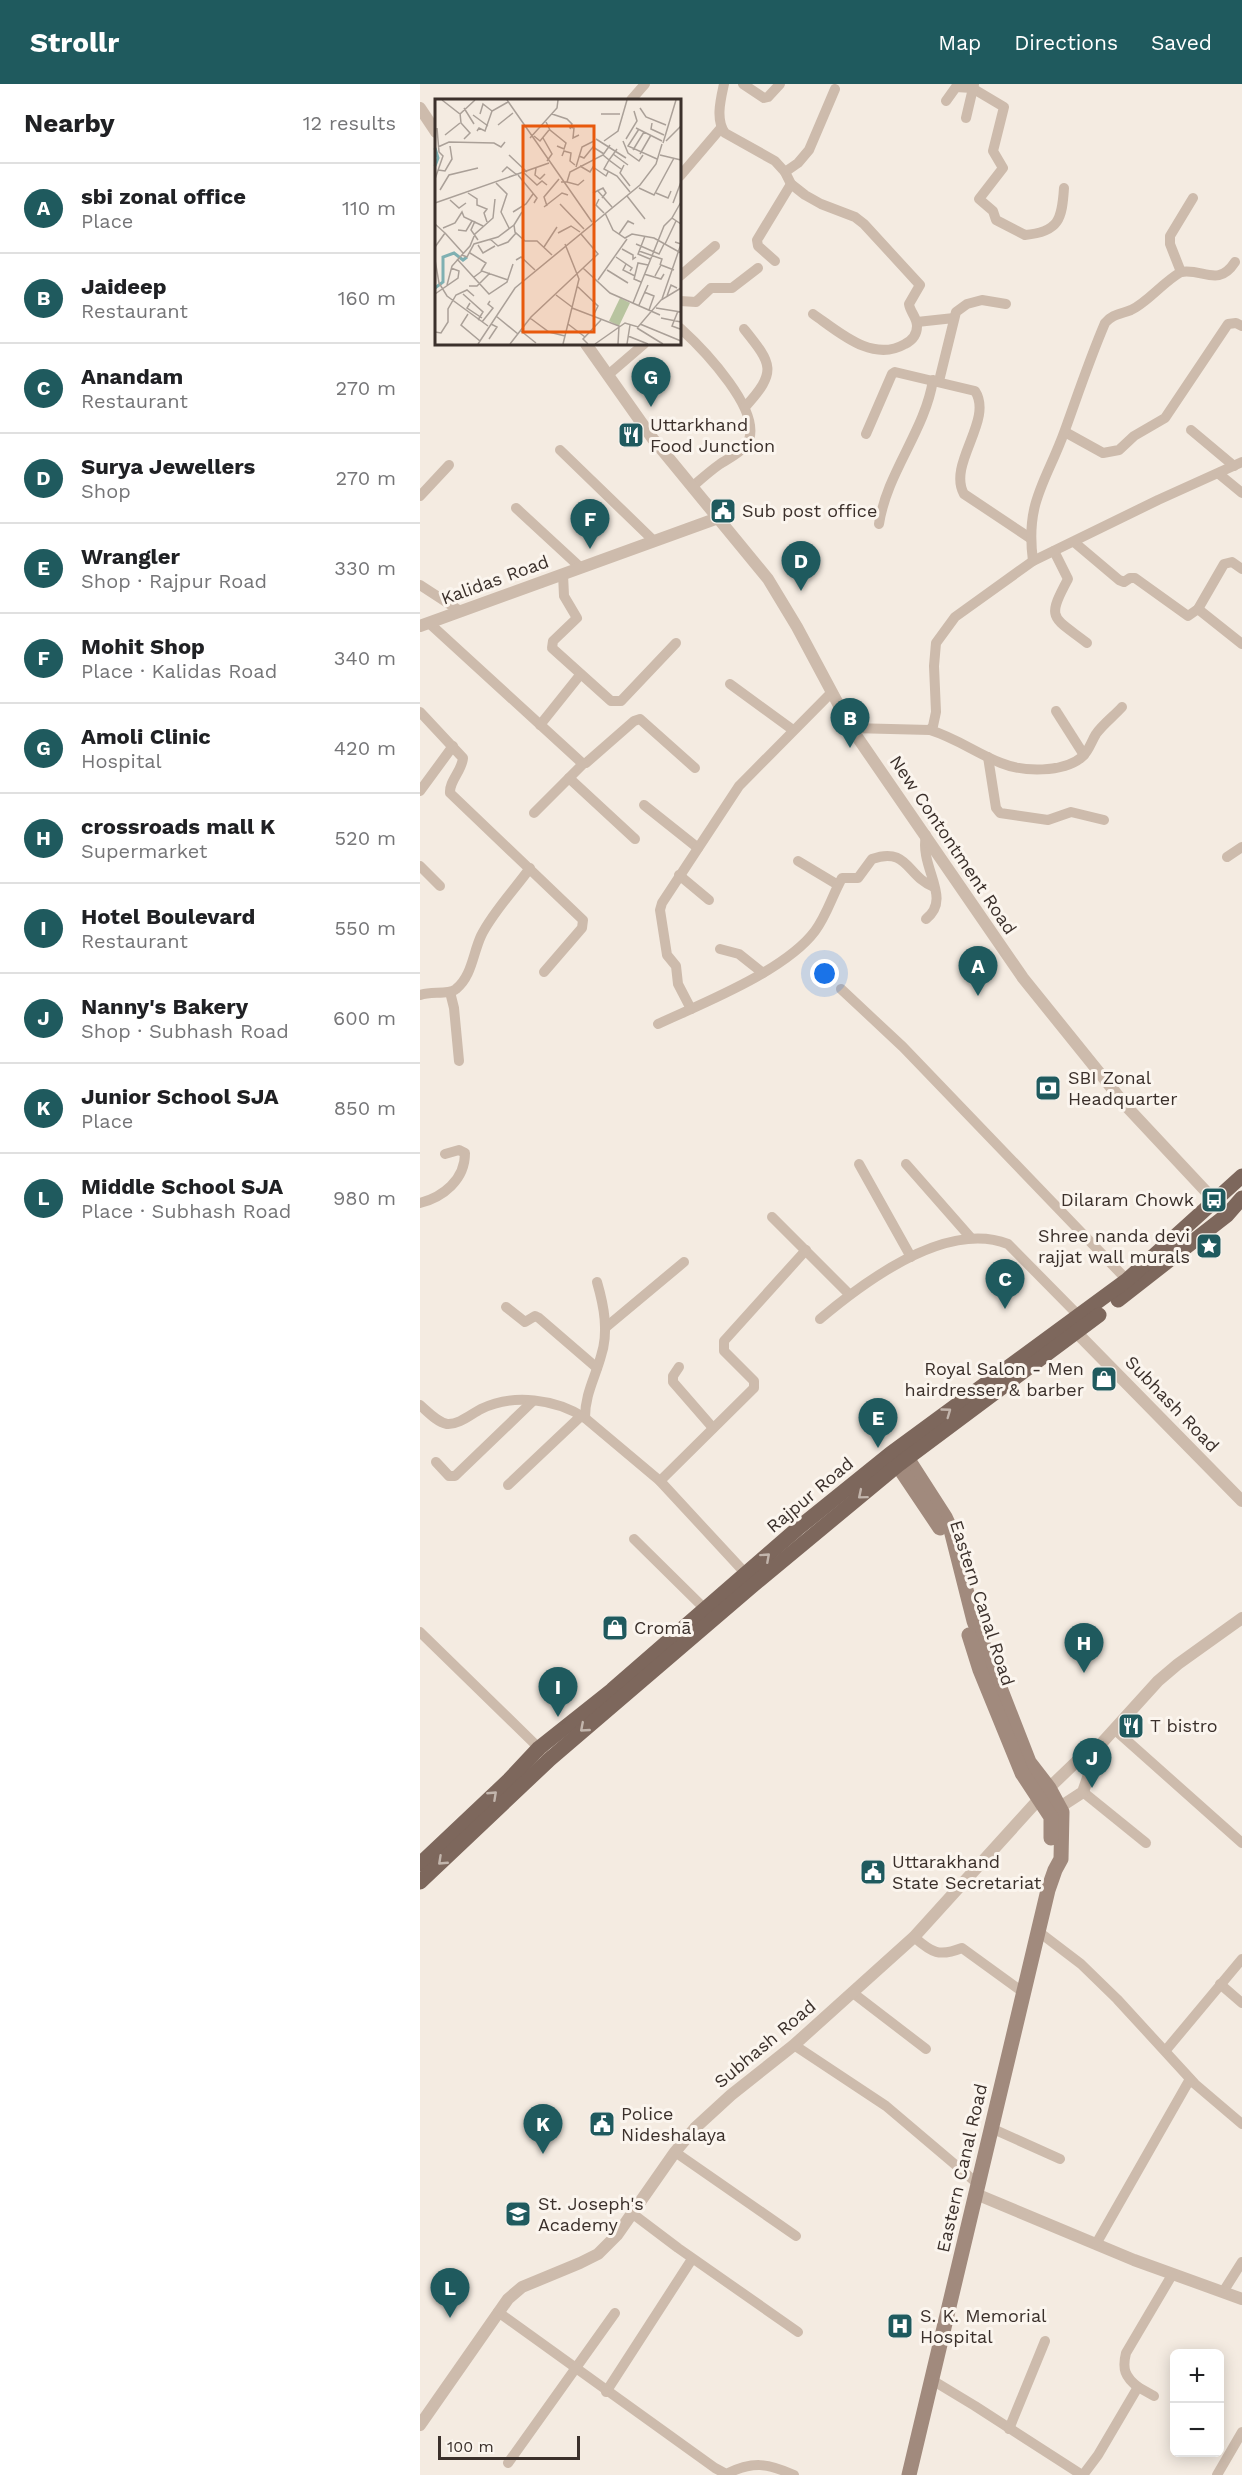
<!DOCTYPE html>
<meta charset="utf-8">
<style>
:root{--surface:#fff;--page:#f6f6f6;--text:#202124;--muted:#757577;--line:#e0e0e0;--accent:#1f5a5e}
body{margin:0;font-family:"Work Sans",sans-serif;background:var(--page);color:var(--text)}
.controls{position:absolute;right:18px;bottom:18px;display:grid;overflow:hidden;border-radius:9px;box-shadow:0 3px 15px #0003}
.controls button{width:54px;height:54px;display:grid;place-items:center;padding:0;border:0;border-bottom:2px solid var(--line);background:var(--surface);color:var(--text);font:30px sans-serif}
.scale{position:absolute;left:18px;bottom:15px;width:142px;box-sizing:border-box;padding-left:6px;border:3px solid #3b302b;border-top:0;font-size:16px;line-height:21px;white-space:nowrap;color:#3b302b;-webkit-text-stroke:4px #fbf5ee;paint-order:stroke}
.you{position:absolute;left:405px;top:890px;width:21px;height:21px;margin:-15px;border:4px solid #fff;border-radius:50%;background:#1a73e8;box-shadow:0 0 0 9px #1a73e833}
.badge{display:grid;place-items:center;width:39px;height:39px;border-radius:50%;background:var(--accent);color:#fff;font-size:20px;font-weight:700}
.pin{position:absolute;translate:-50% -50px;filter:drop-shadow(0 2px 3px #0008)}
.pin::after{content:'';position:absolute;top:32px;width:21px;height:18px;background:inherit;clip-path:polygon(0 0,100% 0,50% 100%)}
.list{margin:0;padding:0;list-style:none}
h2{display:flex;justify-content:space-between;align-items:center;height:78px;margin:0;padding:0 24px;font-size:26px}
h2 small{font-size:20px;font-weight:400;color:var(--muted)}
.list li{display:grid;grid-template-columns:39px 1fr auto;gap:18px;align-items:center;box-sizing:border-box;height:90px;padding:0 24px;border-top:2px solid var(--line)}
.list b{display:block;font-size:22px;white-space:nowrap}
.list p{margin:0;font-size:20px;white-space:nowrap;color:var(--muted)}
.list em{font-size:20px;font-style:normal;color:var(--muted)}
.map{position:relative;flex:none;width:822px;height:2391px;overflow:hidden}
header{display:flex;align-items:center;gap:36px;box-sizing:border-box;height:84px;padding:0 30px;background:var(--accent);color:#fff}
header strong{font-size:28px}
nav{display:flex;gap:33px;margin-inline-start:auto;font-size:21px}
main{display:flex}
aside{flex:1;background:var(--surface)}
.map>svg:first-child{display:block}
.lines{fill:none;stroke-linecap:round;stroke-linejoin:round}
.minor{stroke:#cdbbac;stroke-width:10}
.tertiary{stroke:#cdbbac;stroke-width:12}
.secondary{stroke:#a18a7d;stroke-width:15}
.primary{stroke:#7d675c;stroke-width:15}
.oneway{stroke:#c2b5ac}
.labels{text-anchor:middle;stroke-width:6;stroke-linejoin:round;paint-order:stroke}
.poi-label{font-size:18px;fill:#3b302b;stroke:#fbf5ee;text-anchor:start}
.street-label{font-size:18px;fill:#3b302b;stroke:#fbf5ee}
.inset-river{fill:none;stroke:#7fb0b2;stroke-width:3}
.inset-road{fill:none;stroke:#aaa098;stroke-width:1.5}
.view{fill:#e8590c;fill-opacity:0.15;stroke:#e8590c;stroke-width:3}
.inset-edge{fill:none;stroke:#3b302b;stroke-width:3}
</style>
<header>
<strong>Strollr</strong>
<nav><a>Map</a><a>Directions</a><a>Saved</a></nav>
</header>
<main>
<aside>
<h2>Nearby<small>12 results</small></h2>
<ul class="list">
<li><span class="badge">A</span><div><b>sbi zonal office</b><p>Place</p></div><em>110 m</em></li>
<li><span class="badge">B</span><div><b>Jaideep</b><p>Restaurant</p></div><em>160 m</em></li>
<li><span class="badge">C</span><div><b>Anandam</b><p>Restaurant</p></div><em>270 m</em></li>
<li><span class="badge">D</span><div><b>Surya Jewellers</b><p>Shop</p></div><em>270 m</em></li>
<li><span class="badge">E</span><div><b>Wrangler</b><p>Shop · Rajpur Road</p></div><em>330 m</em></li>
<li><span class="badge">F</span><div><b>Mohit Shop</b><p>Place · Kalidas Road</p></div><em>340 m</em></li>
<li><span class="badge">G</span><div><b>Amoli Clinic</b><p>Hospital</p></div><em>420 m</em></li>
<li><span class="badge">H</span><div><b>crossroads mall K</b><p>Supermarket</p></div><em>520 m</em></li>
<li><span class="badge">I</span><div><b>Hotel Boulevard</b><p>Restaurant</p></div><em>550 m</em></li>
<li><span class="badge">J</span><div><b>Nanny's Bakery</b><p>Shop · Subhash Road</p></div><em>600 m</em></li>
<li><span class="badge">K</span><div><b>Junior School SJA</b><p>Place</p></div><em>850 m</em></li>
<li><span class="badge">L</span><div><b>Middle School SJA</b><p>Place · Subhash Road</p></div><em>980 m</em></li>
</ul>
</aside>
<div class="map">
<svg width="822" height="2391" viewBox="0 0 822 2391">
<rect width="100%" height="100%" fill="#f4ebe1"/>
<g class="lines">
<g class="minor">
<path d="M304 0C301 14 295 36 305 49L355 77 365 88 371 100 385 111 401 120 435 133 444 140 500 201 489 220C490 228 497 233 497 242 497 250 493 256 485 260 452 279 419 248 393 230"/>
<polyline points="323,0 344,14 348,13 360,0"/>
<polyline points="211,16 225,0"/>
<path d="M526 17 536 3 552 4 584 23 573 67 583 84 559 115 573 127 576 136 605 151C639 148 642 135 644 104"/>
<polyline points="546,34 554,0"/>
<polyline points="365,88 378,79 389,66 415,5"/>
<polyline points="260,92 301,44"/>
<polyline points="355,177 338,162 337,156 371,100"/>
<polyline points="761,188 750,160 750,152 773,114"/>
<polyline points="260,192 295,162"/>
<polyline points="260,217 276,218 291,204 312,204 338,184"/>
<polyline points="497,238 534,234"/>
<path d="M260 244C281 263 348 331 326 361 320 369 308 375 300 380 290 387 281 395 272 403"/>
<path d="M324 245C352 280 358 287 325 323"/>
<polyline points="188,291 224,260"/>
<polyline points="519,297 536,228 547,220 562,216 586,220"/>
<polyline points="771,346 814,382"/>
<polyline points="645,348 683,369 699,366 714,352 745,334 808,240 816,239 822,242"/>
<path d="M446 350 472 290 475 288 555 307C574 336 527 380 544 410L610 454"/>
<polyline points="140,366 233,456"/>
<polyline points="799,390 822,409"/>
<polyline points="0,412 29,381"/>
<polyline points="96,424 161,484"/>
<path d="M459 440C467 388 505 347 513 296"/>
<polyline points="654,458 699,496 704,498 710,494 715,494 768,532 778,525 804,480 812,478 822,485"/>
<path d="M634 467 648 495C626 536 632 532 667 559"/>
<path d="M613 477C605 417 626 399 645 346 658 310 670 274 685 239 692 230 701 230 711 226 727 219 743 198 761 188 783 184 798 204 815 178"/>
<polyline points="143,490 144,512 157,534 133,557 132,564 191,617 201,617 256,559"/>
<polyline points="0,501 40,527"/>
<polyline points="778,525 822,560"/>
<polyline points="9,539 162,679 166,679 214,637 220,635 275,684"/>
<polyline points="310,600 373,646"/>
<polyline points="636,627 664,671"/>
<path d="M0 628 43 674C42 687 29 697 30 709L163 836 162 844 124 888"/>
<polyline points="120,641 160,591"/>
<polyline points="431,644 510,646 513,642 516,628 514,582 516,559 535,533 613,477 738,416 822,378"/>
<path d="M510 646C536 654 556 669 581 679 603 688 643 689 662 673 669 667 671 658 676 650 683 640 694 632 702 623"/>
<polyline points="568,673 576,724 580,729 628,736 651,728 684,736"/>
<polyline points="149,694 215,755"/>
<polyline points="0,707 33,662"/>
<polyline points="224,721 278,764"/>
<polyline points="114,729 163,680"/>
<polyline points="807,773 822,763"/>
<polyline points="378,777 418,801"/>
<polyline points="0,782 20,802"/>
<polyline points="259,791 289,816"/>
<path d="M506 835C533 814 499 784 506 751"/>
<polyline points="300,865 319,870 343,889"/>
<polyline points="421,905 483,963 707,1196"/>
<polyline points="30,908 34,924 39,977"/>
<path d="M0 911C10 907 29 911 36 905 52 892 53 869 61 852 72 829 95 805 110 784"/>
<polyline points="271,925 258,900 256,882 247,871 240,826 242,819 319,702 411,609"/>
<path d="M238 940C283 919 365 887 395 847 407 831 412 812 422 794H438L452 775C488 762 487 793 514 803"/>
<polyline points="439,1080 491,1173"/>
<polyline points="486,1080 551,1154"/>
<path d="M0 1119C23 1113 45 1096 45 1069L39 1066 25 1070"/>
<polyline points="352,1133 429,1210"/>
<polyline points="86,1223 105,1238 115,1232 119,1234 177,1284"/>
<path d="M400 1235C445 1197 526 1136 588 1160L660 1233"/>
<polyline points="185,1244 264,1178"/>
<polyline points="259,1283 253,1292 253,1298 293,1344"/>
<path d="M0 1321C8 1328 17 1338 27 1340 39 1341 51 1330 61 1325 93 1309 136 1315 165 1334L240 1397 327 1491"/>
<path d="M165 1334C165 1310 175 1294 181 1272 189 1248 184 1222 177 1198"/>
<polyline points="16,1378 29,1392 35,1392 113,1317"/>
<polyline points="240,1397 334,1304 334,1297 304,1267 304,1257 386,1166"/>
<polyline points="88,1401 161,1332"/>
<polyline points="214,1455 286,1526"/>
<polyline points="0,1548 123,1668"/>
<polyline points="694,1645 822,1759"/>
<polyline points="663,1708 726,1759"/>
<polyline points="619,1848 661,1880 697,1915 775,2000 822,2040"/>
<path d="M494 1853C512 1869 519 1873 542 1864L604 1909"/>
<polyline points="800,1900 822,1919"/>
<polyline points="433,1909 506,1965"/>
<polyline points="374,1961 466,2022 558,2100"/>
<polyline points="746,1966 822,1875"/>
<polyline points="571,2044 640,2075"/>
<polyline points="255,2068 376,2152"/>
<polyline points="213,2130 258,2164 378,2248"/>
<polyline points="676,2160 770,1995"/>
<polyline points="803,2208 822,2178"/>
<path d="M78 2228 295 2384 306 2390C333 2377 347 2379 374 2391"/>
<polyline points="512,2296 555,2322 662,2391"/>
<path d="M718 2303C705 2293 702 2285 706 2269L752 2191"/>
<polyline points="186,2308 272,2175"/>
<polyline points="589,2345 625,2257"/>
<polyline points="88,2379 195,2229"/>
<polyline points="663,2391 678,2371 718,2303 734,2312"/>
<polyline points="797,2391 822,2348"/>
</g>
<g class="tertiary">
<polyline points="0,24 16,48"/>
<polyline points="166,260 233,355 348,495 377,543 431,644 603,894 707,1023 794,1116"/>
<polyline points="0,542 298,434"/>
<polyline points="657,1249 822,1417"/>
<polyline points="631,1723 640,1723 663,1708 679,1662"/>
<polyline points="556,2110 714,2176 822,2215"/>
<polyline points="0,2341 88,2215 102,2203 160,2179 178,2170 197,2151 255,2068 275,2044 311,2011 374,1961 494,1853 629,1704 656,1678 680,1661 738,1597 758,1580 822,1534"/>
</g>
<g class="secondary">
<polyline points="480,1363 525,1433 531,1446 554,1537 609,1678 629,1704 642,1728 641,1775 635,1786 628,1806 489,2391"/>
<polyline points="471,1371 520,1444"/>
<polyline points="549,1551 560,1586 602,1689 631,1733 631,1754"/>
</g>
<g class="primary">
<polyline points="698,1216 807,1131 822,1114"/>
<polyline points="0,1780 89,1696 119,1664 192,1606 377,1445 470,1370 707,1196 822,1092"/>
<polyline points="0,1798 130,1675 332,1502 478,1381 679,1231"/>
</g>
</g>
<defs><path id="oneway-chevron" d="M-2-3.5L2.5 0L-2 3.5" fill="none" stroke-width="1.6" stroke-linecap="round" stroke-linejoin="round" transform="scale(1.5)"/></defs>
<g class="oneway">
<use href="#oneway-chevron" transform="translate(527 1328) rotate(-36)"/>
<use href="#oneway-chevron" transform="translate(442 1411) rotate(140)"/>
<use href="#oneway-chevron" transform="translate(346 1473) rotate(-42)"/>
<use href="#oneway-chevron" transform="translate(164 1644) rotate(139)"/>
<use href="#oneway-chevron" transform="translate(73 1711) rotate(-43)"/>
<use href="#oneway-chevron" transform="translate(22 1777) rotate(137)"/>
</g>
<defs>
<g id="restaurant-square" transform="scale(1.35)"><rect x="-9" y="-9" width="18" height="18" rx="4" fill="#1f5a5e" stroke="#fbf5ee"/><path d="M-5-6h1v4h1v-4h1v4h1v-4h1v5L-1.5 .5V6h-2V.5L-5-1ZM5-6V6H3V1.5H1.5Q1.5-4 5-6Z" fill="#fff"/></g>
<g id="civic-square" transform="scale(1.35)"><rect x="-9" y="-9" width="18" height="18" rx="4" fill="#1f5a5e" stroke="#fbf5ee"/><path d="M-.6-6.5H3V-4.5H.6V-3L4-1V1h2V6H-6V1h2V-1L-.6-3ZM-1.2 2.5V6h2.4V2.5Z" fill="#fff"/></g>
<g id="bank-square" transform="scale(1.35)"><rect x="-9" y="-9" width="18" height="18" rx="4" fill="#1f5a5e" stroke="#fbf5ee"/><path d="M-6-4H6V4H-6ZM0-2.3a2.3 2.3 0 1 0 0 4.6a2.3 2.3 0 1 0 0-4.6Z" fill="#fff"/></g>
<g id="bus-square" transform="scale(1.35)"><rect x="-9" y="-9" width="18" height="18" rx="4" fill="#1f5a5e" stroke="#fbf5ee"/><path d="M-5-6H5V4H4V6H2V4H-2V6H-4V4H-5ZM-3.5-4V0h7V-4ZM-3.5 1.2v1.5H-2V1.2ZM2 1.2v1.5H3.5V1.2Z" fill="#fff"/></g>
<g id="sight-square" transform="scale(1.35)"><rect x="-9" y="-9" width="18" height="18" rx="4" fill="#1f5a5e" stroke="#fbf5ee"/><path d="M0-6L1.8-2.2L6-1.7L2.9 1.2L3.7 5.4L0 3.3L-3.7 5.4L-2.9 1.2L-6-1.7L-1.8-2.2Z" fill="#fff"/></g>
<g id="shop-square" transform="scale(1.35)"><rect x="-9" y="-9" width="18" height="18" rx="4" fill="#1f5a5e" stroke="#fbf5ee"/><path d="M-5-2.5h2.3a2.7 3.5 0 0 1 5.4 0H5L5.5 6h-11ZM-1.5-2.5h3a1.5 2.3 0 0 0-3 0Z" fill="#fff"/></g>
<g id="school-square" transform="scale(1.35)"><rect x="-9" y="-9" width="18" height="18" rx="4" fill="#1f5a5e" stroke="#fbf5ee"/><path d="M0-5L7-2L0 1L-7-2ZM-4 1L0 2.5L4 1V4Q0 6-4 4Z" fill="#fff"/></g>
<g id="hospital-square" transform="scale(1.35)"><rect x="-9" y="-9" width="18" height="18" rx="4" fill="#1f5a5e" stroke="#fbf5ee"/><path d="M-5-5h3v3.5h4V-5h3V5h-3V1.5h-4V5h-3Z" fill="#fff"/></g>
</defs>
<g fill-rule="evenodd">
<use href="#restaurant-square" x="211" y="351"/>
<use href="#civic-square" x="303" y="427"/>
<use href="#bank-square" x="628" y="1004"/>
<use href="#bus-square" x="794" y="1116"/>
<use href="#sight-square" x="789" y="1162"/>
<use href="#shop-square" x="684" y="1295"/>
<use href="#shop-square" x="195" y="1544"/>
<use href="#restaurant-square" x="711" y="1642"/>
<use href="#civic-square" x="453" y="1788"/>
<use href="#civic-square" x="182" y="2040"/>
<use href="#school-square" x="98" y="2130"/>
<use href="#hospital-square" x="480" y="2242"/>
</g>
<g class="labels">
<g class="poi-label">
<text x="230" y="347">Uttarkhand<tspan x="230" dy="21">Food Junction</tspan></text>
<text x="322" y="433">Sub post office</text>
<text x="648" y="1000">SBI Zonal<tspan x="648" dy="21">Headquarter</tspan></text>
<text x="774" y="1122" text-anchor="end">Dilaram Chowk</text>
<text x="770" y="1158" text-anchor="end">Shree nanda devi<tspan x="770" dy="21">rajjat wall murals</tspan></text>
<text x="664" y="1291" text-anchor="end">Royal Salon - Men<tspan x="664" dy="21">hairdresser &amp; barber</tspan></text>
<text x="214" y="1550">Cromā</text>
<text x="730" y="1648">T bistro</text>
<text x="472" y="1784">Uttarakhand<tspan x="472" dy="21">State Secretariat</tspan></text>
<text x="201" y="2036">Police<tspan x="201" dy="21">Nideshalaya</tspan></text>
<text x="118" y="2126">St. Joseph's<tspan x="118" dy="21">Academy</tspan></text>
<text x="500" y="2238">S. K. Memorial<tspan x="500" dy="21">Hospital</tspan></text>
</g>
<g class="street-label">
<text transform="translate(75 496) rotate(-20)" y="6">Kalidas Road</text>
<text transform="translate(533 761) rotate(56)" y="6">New Contontment Road</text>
<text transform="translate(752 1320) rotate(46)" y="6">Subhash Road</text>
<text transform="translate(390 1411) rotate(-40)" y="6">Rajpur Road</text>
<text transform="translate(562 1519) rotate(72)" y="6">Eastern Canal Road</text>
<text transform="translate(345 1960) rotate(-40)" y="6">Subhash Road</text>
<text transform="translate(542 2084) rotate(-77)" y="6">Eastern Canal Road</text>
</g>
</g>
<g transform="translate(15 15)">
<rect width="246" height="246" fill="#f4ebe1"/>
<path d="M185 199 195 204 184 227 174 222Z" fill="#b8c4a0"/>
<path class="inset-river" d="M0 49 3 59 0 67M0 189 8 183V158L19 154 28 161 32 158"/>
<path class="inset-road" d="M7 1 25 15 40 1M72 1 157 123M29 9 39 25M205 9 211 18 231 26M25 14 26 24 35 34 29 40M45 15 48 5 57 12M117 15 132 20 137 25 135 30M166 15H185M38 16 53 27M111 23 115 31 131 44 129 50 122 47M217 24 216 30 229 36M63 26 78 14M134 28 139 29 138 39 144 36M201 29 227 42M204 30 193 47 222 60M42 32 44 29 50 32 57 12 73 3M10 36 25 24M99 37 105 42 114 31M95 39 122 9 123 1M108 39 117 55 112 62M161 40 191 59M191 40 202 22 199 12M169 42 183 32 192 1M188 42 193 54 204 62 208 56M231 42 246 27M228 44 241 1M3 48 14 43 59 44 66 48 70 43M182 50 174 61 186 70M198 51 209 33M178 55 193 66M205 55 216 36M74 56 92 73M168 56 174 61 169 70 182 77 195 93M225 56 246 61M127 57 129 52 136 54 135 62 140 66M144 57 149 59 158 48 169 55M189 66 185 74 195 87M145 67 155 73 158 68 171 77 173 73M141 68 147 48 159 42M101 69 100 76 105 80 110 75M3 71 10 72 17 60 15 47M67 73 72 68 82 76M89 74 102 86 107 82 112 86M83 76 102 99 99 104M0 80 8 57 4 53 2 29M126 83H132L135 73 168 56 175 46M132 83 143 86 149 81M61 84 72 95 66 113 74 129M204 89 219 96 239 59M5 91 14 76 43 69M162 91 177 108M33 94 42 100V106L52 110 49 114 52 123M158 94 168 89 171 94 167 99M221 94 233 99 236 92M192 97 210 120M164 100 161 106 169 114M15 101 24 109 31 104M246 103 237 119 246 125M0 104 114 64M238 104 246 83M125 105 149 130M112 107 109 98 124 80M109 108 127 94 133 96M78 113 91 105 98 95M87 113 79 126 80 133 90 142H102L117 156M170 114 178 131 190 139 197 135 219 139 246 154M40 122 36 131 43 141M0 125 10 134 0 148M8 129 20 124 27 113 29 118 48 127M23 131 31 132 37 122M10 134 28 154M123 134 136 127 145 133M146 135 163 155 147 170M184 135 193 122 199 125M210 137 203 155 215 160M55 140 63 147 73 143 81 134M201 145 224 155 229 145M230 145 241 122M43 146 48 154 60 147M109 148 122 128M187 150 198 156V160L201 158M204 152 227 160 225 166M35 154 51 164 46 172M27 156 32 158 39 145 63 138 79 126M181 158 197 169 195 172M22 160 54 195 72 183 78 165M0 161 4 184 12 197 53 227M81 161 86 158 100 171M191 165 188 171 200 177M148 169 175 194 225 216M172 171 193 184M209 175 226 180 229 175M220 177 226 166 239 171M39 178 47 172 73 181M163 181 192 140M206 183 199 180 203 164 213 166M12 186 17 167 35 147 40 135 58 119 60 100M34 187H42L55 174M142 187 163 207 158 217M209 193 219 197 214 211M0 195 23 179 24 172 16 169M28 195 48 213 43 221M121 196 137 208M232 197 236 186 242 189M227 200 246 145 240 143M35 204 32 209 47 219M198 204 229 127 237 119M204 206 213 186M137 209 184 227 183 245M221 209 246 213M243 212 237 227 245 230M33 215 26 226 45 242M61 217 83 235M95 219 114 233 130 237M226 219 246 223M47 223 58 209 53 205 55 202M133 225 150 238M205 225 246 242M202 229 228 245M86 232 101 244M0 233 6 234 13 223V210L21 196 32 191 39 197M193 237 213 245M54 240 62 228 56 225M43 245 80 189 205 86 221 65 227 45M75 245 96 218 147 170M128 245 144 180 130 145M153 245 148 240 166 221M160 245 190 224 203 228 226 201 246 189M192 245 195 226"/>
<path class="view" d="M88 27H159V233H88Z"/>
<rect width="246" height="246" class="inset-edge"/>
</g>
</svg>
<div class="controls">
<button>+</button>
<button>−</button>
</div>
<div class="scale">100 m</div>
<div class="you"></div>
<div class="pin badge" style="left:558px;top:912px">A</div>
<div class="pin badge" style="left:430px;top:664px">B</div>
<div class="pin badge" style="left:585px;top:1225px">C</div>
<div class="pin badge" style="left:381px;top:507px">D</div>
<div class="pin badge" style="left:458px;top:1364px">E</div>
<div class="pin badge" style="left:170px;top:465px">F</div>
<div class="pin badge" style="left:231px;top:323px">G</div>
<div class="pin badge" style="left:664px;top:1589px">H</div>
<div class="pin badge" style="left:138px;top:1633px">I</div>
<div class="pin badge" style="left:672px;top:1704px">J</div>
<div class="pin badge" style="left:123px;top:2070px">K</div>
<div class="pin badge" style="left:30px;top:2234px">L</div>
</div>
</main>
